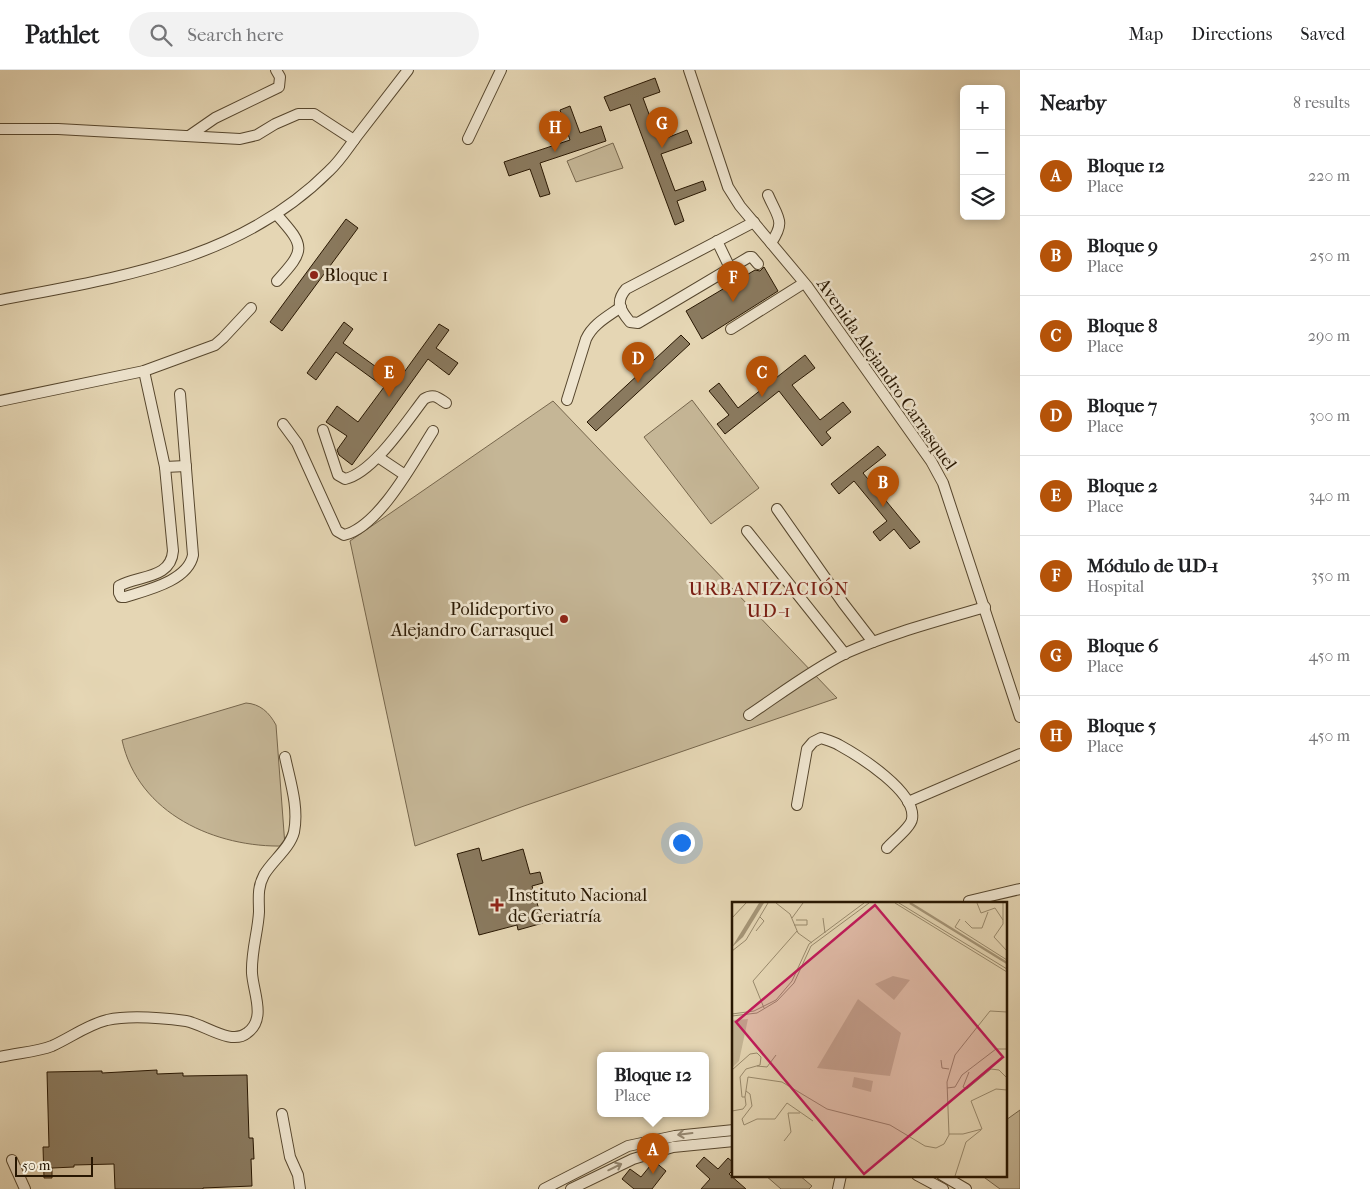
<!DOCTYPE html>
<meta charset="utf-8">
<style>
:root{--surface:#fff;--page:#f2f2f2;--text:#202124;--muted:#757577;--line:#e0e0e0;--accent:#b45309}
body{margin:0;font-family:"IM FELL French Canon",serif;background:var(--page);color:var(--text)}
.controls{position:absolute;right:15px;top:15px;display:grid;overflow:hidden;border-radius:8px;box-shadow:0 2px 8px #0003}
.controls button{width:45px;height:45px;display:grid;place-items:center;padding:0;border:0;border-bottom:1px solid var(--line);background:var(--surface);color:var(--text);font:25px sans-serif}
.scale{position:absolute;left:15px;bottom:12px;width:78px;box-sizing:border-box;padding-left:5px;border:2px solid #281702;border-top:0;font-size:14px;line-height:18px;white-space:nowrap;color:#281702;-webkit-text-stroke:4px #eee4ce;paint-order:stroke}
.you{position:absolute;left:681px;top:772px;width:18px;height:18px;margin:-12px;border:4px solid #fff;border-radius:50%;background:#1a73e8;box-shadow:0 0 0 8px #1a73e833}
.badge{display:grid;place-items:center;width:32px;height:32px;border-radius:50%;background:var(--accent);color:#fff;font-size:16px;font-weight:700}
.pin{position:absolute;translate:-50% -41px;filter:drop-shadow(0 1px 2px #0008)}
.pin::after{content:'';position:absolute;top:26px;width:18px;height:15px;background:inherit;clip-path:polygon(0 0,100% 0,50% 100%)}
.popup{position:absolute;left:597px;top:982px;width:112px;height:65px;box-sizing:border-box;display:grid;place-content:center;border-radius:8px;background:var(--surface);filter:drop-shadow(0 1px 4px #0005);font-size:16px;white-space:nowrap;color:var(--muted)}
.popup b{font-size:19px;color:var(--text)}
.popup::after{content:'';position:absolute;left:50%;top:100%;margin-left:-10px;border:10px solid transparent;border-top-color:var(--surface)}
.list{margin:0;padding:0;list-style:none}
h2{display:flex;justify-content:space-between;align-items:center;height:65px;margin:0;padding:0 20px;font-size:21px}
h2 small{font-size:16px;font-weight:400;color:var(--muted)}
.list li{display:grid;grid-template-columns:32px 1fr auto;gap:15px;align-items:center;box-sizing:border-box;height:80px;padding:0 20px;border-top:1px solid var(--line)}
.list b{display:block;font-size:19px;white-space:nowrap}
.list p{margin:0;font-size:16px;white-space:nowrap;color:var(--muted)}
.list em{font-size:16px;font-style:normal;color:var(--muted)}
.icon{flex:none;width:28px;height:28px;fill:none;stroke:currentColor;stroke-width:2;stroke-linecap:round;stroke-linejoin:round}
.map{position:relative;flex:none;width:1020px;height:1119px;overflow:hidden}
header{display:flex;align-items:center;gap:30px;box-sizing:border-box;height:70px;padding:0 25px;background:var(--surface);border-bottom:1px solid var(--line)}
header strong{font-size:24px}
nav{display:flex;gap:28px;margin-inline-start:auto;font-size:18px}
.search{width:350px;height:45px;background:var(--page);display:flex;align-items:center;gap:12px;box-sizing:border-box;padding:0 18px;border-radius:28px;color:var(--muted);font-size:19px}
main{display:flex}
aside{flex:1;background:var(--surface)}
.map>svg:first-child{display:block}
.green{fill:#c5b696;stroke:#76664c}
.building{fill:#8a7a5f;stroke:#281702}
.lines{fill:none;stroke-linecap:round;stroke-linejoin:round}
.minor-casing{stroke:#57472e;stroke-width:12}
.minor{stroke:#eee4ce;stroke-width:10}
.oneway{stroke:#958872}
.poi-dot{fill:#8f2418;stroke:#eee4ce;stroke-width:2}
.labels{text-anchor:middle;stroke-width:5;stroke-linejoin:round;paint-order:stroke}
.poi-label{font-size:18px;fill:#281702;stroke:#eee4ce;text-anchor:start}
.street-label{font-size:18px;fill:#281702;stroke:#eee4ce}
.neighbourhood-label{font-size:19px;letter-spacing:1px;fill:#7a1f14;stroke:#eee4ce}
.inset-river{fill:none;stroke:#a59577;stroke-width:2.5}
.inset-road{fill:none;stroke:#998a6d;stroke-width:1}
.view{fill:#c2185b;fill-opacity:0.15;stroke:#c2185b;stroke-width:2.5}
.inset-edge{fill:none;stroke:#281702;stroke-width:2.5}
</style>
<header>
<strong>Pathlet</strong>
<div class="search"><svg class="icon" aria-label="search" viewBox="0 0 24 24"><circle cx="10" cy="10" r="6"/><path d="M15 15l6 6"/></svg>Search here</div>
<nav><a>Map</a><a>Directions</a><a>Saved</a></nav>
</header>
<main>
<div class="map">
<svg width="1020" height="1119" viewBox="0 0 1020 1119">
<rect width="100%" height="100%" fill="#e5d6b4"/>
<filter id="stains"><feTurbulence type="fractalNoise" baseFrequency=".004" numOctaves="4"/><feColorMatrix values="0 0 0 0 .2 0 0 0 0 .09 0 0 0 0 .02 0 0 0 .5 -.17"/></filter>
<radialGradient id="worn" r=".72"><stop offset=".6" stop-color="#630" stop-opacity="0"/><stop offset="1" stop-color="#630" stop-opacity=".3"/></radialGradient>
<g class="green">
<polygon points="613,73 623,98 576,112 567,91"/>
<polygon points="692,330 759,418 711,454 644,367"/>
<polygon points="553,331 837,628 524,736 415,776 350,471"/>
<path d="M246 633C260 634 269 642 276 655L285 776C216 778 138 744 122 670Z"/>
<polygon points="1020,1040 1020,1119 1000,1119 981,1105 1006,1105 1006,1050"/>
<polygon points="765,1105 799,1105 812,1116 809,1119 781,1119"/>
</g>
<g class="building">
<polygon points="655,8 660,22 643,28 659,71 687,60 692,73 661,84 675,121 703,111 706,120 677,131 684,151 675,155 630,34 610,41 604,27"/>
<polygon points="570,36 580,63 601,56 606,71 540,93 550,124 540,127 530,99 509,106 504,92 570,70 560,40"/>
<polygon points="346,149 358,158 282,261 270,252"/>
<polygon points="764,197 778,221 702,269 686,241 755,200 760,201"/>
<polygon points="344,252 353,259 343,273 397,312 439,254 449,260 436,278 458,293 449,305 428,289 352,395 339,385 337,380 347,366 326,352 337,336 358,352 384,317 336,282 316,310 307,303"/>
<polygon points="681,265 690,274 596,361 587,352"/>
<polygon points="805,285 815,298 792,315 820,350 843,332 851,342 826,362 831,368 822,376 779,321 725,364 717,354 729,345 709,321 719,313 738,338"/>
<polygon points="878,376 886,385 863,403 920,472 910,479 894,459 880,471 873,462 887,451 854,411 839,424 831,414"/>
<polygon points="479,778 482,791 523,779 530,804 540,802 543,813 532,816 543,853 518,860 517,855 479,865 457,784"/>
<polygon points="157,1000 157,1004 183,1003 183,1006 247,1005 249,1068 253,1068 254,1089 251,1089 252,1116 203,1118 203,1119 115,1119 114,1094 74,1095 74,1097 52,1098 52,1108 44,1108 43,1077 49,1077 47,1002 102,1001 102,1003"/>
<polygon points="704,1087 718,1099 728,1088 734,1093 734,1099 729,1104 746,1119 701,1119 710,1109 696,1096"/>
<polygon points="654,1091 666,1101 652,1119 634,1119 622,1109 630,1099 641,1107"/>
</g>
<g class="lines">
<g class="minor-casing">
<g id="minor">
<polyline points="689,0 728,117 740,136 807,216 931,391 943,413 1020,647"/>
<polyline points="0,59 58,59 240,69 257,65 275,54 298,44 314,44 354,70"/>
<polyline points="189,66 215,48 279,17 280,7 276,0"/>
<polyline points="468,69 501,0"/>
<path d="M768 125C778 148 786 151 771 173"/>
<path d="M754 152 626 219C615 232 620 240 630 252L638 253 749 187H752L758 194"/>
<polyline points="717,171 730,198"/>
<path d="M277 211C305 180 306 177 277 145"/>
<path d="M0 230C119 207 239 191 329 101 340 91 348 78 357 66 374 44 391 22 408 0"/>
<polyline points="731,259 804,213"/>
<path d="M144 301 165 397 173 481C171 509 139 505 119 516V523L121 527H125C147 520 188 511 193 485L180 324"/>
<path d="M567 330 586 269C593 254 607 247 621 237"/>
<polyline points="0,331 144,301 215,275 223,268 251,238"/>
<path d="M283 354 297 373 337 461 344 465C379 457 414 391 433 361"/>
<path d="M323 360 338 405 345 409C373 403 407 351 424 329 434 323 438 328 446 333"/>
<polyline points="378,387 405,405"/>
<polyline points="165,397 186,396"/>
<polyline points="777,439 843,533 873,572"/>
<polyline points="747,461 845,584"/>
<path d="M749 645C779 625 813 599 846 583 891 563 938 551 985 537"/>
<polyline points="908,732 1020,684"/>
<path d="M797 735 807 679 813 672 821 668C827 670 834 672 839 675 859 686 917 722 912 749 911 757 893 771 887 778"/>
<polyline points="969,831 1020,819"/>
<path d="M0 987C16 983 37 982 52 976 70 968 87 955 107 950 130 945 163 948 186 951 204 954 231 976 247 963 267 949 253 922 252 903 251 882 258 862 259 842 259 829 257 818 264 805 272 791 290 778 294 762 299 737 290 711 285 687"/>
<polyline points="282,1044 290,1087 298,1105 300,1119"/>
<polyline points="12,1090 25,1119"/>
<polyline points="917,1105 943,1119"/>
<polyline points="942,1105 966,1119"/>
<polyline points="544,1119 628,1076 675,1066 734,1060"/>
<polyline points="571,1119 633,1089 673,1077 734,1071"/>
<polyline points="838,1119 841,1105"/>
</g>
</g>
<use href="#minor" class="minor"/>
</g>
<defs><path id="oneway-shaft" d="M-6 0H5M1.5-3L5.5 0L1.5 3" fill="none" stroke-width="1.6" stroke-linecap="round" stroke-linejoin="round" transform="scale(1.25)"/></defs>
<g class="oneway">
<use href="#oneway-shaft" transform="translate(685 1064) rotate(173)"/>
<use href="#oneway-shaft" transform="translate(615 1097) rotate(-26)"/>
</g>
<g class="poi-dot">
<circle cx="314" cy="205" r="5"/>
<circle cx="564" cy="549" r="5"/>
<path d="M494.5 827.5h5v5h5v5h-5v5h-5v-5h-5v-5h5z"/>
</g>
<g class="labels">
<g class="poi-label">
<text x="324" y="211">Bloque 1</text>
<text x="554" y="545" text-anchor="end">Polideportivo<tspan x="554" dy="21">Alejandro Carrasquel</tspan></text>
<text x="508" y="831">Instituto Nacional<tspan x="508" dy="21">de Geriatría</tspan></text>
</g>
<g class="street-label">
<text transform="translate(887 304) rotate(55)" y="6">Avenida Alejandro Carrasquel</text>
</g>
<g class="neighbourhood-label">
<text x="769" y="525">URBANIZACIÓN<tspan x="769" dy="22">UD-1</tspan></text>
</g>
</g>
<g transform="translate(732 832)">
<rect width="275" height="275" fill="#e5d6b4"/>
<path d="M161 74 178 78 162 98 143 82ZM126 97 169 131 158 174 85 166ZM16 117 7 159 0 166V118ZM122 175 141 179 139 190 120 185Z" fill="#c5b696"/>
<path d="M27 1H32L11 35 0 45Z" fill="#a59577"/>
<path class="inset-river" d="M178 1 275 61"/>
<path class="inset-road" d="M44 1 58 12 66 31 80 41M163 1 275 70M167 1 275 67M245 1 249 11 263 6 271 18M271 1V22L262 35 275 49M0 16 14 1M60 16 71 1M91 16 93 31M228 17 223 25 275 58M233 19 240 26H250L256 10M62 23H75V18H64M24 29 32 19 28 15M0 49 14 38 36 1M32 106 21 79 65 29M0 112 22 109 44 98 60 79 77 42 132 1M0 114 25 111 45 99 62 81 79 44 137 1M209 158 210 166 217 167M25 164 35 165 44 153M0 168 18 152 25 151 29 155 28 163 14 167 8 175 10 195H13L16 175 50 180 95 207 158 223 193 244 204 246 212 242 217 233 215 180 223 153 258 109 275 110M237 170 231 185 235 187 259 167 267 168 275 176M215 186 223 185 230 173 264 147H275M14 189 18 192 20 204 10 217 12 223 25 217H43L55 201 81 219M0 209 11 207 14 203 13 195M217 232H231L250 227 239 199 264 187 275 188M52 239 59 230 56 211H68M223 274 234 240 249 228"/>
<path class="view" d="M143 3 271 155 132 272 4 120Z"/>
<rect width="275" height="275" class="inset-edge"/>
</g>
<rect width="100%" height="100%" filter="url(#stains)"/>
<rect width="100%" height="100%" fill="url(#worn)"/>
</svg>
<div class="controls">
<button>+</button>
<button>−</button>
<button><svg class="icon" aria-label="layers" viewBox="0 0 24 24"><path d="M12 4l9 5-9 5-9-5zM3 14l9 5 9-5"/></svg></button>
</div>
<div class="scale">50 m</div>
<div class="you"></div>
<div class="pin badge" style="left:653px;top:1104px">A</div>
<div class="popup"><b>Bloque 12</b>Place</div>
<div class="pin badge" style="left:883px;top:437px">B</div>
<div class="pin badge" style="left:762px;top:327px">C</div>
<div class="pin badge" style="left:638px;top:313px">D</div>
<div class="pin badge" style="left:389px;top:327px">E</div>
<div class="pin badge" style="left:733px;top:232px">F</div>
<div class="pin badge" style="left:662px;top:78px">G</div>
<div class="pin badge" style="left:555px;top:82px">H</div>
</div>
<aside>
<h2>Nearby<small>8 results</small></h2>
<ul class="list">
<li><span class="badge">A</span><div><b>Bloque 12</b><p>Place</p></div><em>220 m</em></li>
<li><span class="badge">B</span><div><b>Bloque 9</b><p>Place</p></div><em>250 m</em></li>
<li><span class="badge">C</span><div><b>Bloque 8</b><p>Place</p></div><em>290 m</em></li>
<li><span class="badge">D</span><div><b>Bloque 7</b><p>Place</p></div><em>300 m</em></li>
<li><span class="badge">E</span><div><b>Bloque 2</b><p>Place</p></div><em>340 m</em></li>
<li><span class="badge">F</span><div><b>Módulo de UD-1</b><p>Hospital</p></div><em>350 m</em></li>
<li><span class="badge">G</span><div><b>Bloque 6</b><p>Place</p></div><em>450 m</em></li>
<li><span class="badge">H</span><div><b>Bloque 5</b><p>Place</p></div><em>450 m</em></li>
</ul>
</aside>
</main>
